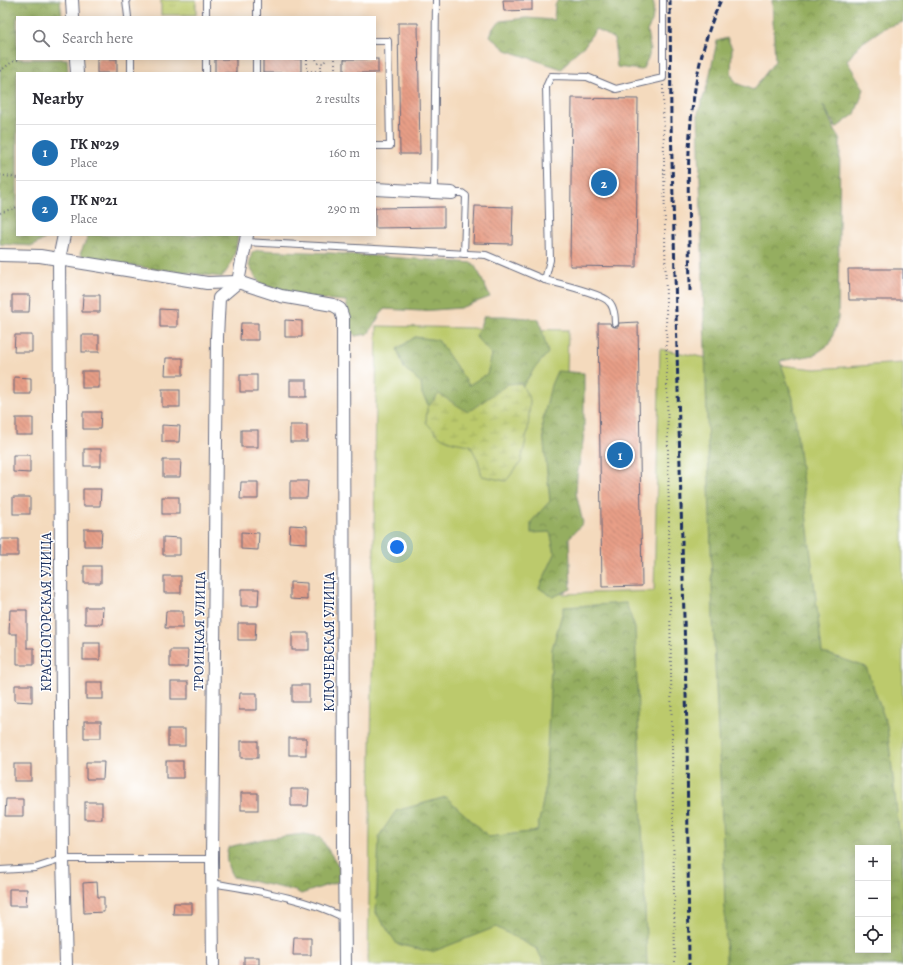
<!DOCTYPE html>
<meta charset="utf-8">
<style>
:root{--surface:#fff;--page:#f2f2f3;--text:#2b2b33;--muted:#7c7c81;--line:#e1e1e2;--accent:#1f6fb2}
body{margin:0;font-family:Alegreya,serif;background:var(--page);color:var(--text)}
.controls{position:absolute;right:12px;bottom:12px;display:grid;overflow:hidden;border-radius:0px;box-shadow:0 2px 10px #0003}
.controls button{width:36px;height:36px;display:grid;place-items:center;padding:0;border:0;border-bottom:1px solid var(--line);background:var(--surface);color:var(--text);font:20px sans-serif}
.you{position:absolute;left:397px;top:547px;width:14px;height:14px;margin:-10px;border:3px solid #fff;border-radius:50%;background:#1a73e8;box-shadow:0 0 0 6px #1a73e833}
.badge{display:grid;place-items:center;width:26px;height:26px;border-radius:50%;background:var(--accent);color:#fff;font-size:13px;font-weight:700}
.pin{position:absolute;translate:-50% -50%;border:2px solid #fff;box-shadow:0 1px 4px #0006}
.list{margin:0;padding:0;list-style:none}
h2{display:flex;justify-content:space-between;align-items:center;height:52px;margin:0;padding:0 16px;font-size:17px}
h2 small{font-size:13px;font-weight:400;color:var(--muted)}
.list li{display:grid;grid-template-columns:26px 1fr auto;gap:12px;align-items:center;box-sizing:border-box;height:56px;padding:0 16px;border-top:1px solid var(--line)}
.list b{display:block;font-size:15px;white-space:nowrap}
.list p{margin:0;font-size:13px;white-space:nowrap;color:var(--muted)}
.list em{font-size:13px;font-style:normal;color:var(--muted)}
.icon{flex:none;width:22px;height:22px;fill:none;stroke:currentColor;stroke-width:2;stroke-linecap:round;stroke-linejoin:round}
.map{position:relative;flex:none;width:903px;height:965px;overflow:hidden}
.search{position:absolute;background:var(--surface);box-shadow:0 2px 10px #0003;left:16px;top:16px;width:360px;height:44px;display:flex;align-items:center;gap:10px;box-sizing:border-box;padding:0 14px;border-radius:0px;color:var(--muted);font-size:15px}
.panel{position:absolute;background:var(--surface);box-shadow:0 2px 10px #0003;left:16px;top:72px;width:360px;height:164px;border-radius:0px}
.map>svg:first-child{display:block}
.green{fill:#bcca6c;stroke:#6c7c65;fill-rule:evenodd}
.forest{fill:url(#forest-crowns);stroke:#586e5f;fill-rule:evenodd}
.wetland{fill:url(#wetland-marsh);stroke:#6c7c65}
.park{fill:url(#park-tufts);stroke:#6c7c65}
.building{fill:url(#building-back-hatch)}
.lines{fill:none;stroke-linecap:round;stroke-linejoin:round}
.service-casing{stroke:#676b7f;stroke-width:8}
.minor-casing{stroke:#676b7f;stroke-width:14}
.path{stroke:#676b7f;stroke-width:2;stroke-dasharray:1 3;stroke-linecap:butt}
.service{stroke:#fff;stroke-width:6}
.minor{stroke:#fff;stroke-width:12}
.rail{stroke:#1b2f5e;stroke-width:3;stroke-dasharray:6 3;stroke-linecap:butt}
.labels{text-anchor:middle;stroke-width:3;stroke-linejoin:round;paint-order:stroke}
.street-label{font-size:14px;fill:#1b2f5e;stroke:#fff}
</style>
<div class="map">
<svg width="903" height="965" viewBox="0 0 903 965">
<defs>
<pattern id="forest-crowns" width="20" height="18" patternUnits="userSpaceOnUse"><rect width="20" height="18" fill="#95ae60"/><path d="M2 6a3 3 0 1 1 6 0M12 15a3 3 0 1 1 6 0" fill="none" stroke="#798e52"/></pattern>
<pattern id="wetland-marsh" width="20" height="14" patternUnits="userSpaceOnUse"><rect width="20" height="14" fill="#bcca6c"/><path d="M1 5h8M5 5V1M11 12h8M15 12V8" fill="none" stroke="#a1ae60"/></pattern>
<pattern id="park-tufts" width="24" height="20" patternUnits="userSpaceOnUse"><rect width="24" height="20" fill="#bcca6c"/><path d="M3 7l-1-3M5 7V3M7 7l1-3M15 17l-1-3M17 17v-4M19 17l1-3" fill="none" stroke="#a1ae60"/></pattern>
<pattern id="building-back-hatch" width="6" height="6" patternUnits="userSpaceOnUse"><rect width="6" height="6" fill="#e89f87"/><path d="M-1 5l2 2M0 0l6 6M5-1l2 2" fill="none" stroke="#bb8272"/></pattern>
</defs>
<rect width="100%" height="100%" fill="#fff"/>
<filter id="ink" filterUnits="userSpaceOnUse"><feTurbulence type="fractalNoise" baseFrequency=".025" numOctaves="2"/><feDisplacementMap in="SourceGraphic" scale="8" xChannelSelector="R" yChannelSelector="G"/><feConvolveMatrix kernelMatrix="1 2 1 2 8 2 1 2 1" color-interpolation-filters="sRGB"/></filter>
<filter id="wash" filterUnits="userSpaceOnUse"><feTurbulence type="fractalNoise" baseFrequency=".012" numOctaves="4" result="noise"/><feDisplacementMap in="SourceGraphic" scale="16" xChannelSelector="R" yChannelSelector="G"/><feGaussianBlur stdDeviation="0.9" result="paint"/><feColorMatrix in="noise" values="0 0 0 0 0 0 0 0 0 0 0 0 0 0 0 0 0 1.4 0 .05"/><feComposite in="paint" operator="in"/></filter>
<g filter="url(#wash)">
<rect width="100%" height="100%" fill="#f4dabd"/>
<path class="green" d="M377 326 568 330 562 594 654 591 660 349 750 366 780 365 815 369 903 363V965H368ZM858 848H888V950H858Z"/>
<g class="forest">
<polygon points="0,0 60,0 62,17 17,17 17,59 67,59 68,73 17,73 17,235 51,235 33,246 0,244"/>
<polygon points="558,0 652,0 654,5 652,22 647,31 650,47 649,56 642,70 617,67 614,39 597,29 590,37 586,44 573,55 562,69 506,50 490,36 493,28 501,21 526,18 554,20 555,5"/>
<path d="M772 0H903V22L884 28 859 45 847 61 864 89 855 114 836 128 823 105 840 141 838 319 830 344 814 355 780 361 793 398 822 652 866 667 887 725 903 865V954L902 965H726L724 865 713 619 698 113 708 83 717 41 727 38 732 48 731 74 736 83 753 90 775 61ZM858 848H888V950H858Z"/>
<path d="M90 235H238C236 252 233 264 222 277L91 261 80 254 88 236Z"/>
<polygon points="259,250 331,253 473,263 479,273 490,297 460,308 421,311 384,309 368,334 355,336 350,325 346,301 308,298 260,284 249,266 252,252"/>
<polygon points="484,316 504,316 539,319 548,353 534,369 505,413 440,426 422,394 421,383 404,368 397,349 415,337 438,340 469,385 487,374 492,355 476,337"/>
<polygon points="557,371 584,373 584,436 577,476 576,493 583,523 569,538 571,589 553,597 539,588 555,554 550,532 531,533 531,522 550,501 542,424 551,385"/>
<polygon points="626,603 635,628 647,965 545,965 537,949 496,927 432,952 397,944 376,913 379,836 396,811 446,797 489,837 537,831 545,791 552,649 564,607"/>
<path d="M304 834 320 837 338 865 340 881 301 894 296 891 233 877C227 867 225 858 228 847L263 839Z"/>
</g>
<path class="wetland" d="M521 383 530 400 528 430 521 462 506 481 482 476 478 460 470 445C446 441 442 441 426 422L427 408 439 394 468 412 508 384Z"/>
<rect class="park" x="161" y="0" width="35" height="15"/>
<g id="blocks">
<g class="building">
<polygon points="503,0 532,0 532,10 504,11"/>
<polygon points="398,23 418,23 420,154 400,154"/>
<rect x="97" y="59" width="20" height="14"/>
<rect x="215" y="59" width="21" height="14"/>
<rect x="263" y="59" width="38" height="14"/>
<rect x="344" y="59" width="34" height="14"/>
<polygon points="572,98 638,99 636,267 570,266"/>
<polygon points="475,206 513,207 512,244 473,243"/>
<polygon points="444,207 444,227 375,228 375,208"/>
<polygon points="848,269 903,269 903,300 849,300"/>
<polygon points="12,295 30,295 29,312 12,312"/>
<polygon points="83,295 100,295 100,312 82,312"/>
<polygon points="160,309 177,310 177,327 160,327"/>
<polygon points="285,320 302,321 302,337 285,337"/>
<polygon points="638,322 642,586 602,587 598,323 610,323 611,326 615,327 618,327 619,323"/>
<polygon points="241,323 258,323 258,340 240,340"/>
<polygon points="15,335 32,335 32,352 14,352"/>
<rect x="82" y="335" width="17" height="17"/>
<polygon points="166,358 183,358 183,375 165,375"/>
<rect x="82" y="371" width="17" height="17"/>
<rect x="240" y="375" width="17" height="17"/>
<polygon points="14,377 31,378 31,394 14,394"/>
<rect x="290" y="380" width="17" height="17"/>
<rect x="162" y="390" width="18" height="17"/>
<polygon points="83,412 101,412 100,429 83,429"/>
<rect x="16" y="418" width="17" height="17"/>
<polygon points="162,425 180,426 179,442 162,442"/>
<rect x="290" y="425" width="17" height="17"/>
<rect x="241" y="430" width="17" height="17"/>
<rect x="84" y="449" width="17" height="17"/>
<polygon points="13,455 30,455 30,473 13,472"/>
<polygon points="163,460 181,460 180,477 163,477"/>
<polygon points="290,481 308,481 307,498 290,498"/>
<polygon points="241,482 258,482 258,499 240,499"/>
<polygon points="83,489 101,489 100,506 83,506"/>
<rect x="13" y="497" width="17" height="17"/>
<rect x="162" y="497" width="17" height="17"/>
<polygon points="290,525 307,526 307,543 289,542"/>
<polygon points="84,529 102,529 101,546 84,546"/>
<polygon points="241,532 259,533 258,550 241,549"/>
<polygon points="163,537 180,538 180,555 163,555"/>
<polygon points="1,539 18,539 18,556 0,556"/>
<rect x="84" y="566" width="17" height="17"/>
<rect x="164" y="576" width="17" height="17"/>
<polygon points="290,582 307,583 307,600 290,599"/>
<polygon points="241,589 259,589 258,606 241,606"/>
<polygon points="85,607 103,607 102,624 85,624"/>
<polygon points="10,610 27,610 27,648 34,648 34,665 17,665 17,634 9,634"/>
<polygon points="166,611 183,611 183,628 165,628"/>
<polygon points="238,623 256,623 255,640 238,640"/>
<rect x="292" y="633" width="17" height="17"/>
<rect x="83" y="643" width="17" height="17"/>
<polygon points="170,650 188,650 187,667 170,667"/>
<rect x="86" y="682" width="17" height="17"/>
<rect x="171" y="682" width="17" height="17"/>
<polygon points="15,685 32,685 32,702 15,701"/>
<rect x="292" y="685" width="17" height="17"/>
<polygon points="240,693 257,693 257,710 239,710"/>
<rect x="84" y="721" width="17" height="17"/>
<rect x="168" y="729" width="17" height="17"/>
<rect x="289" y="738" width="17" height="17"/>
<rect x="241" y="741" width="17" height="17"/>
<rect x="166" y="761" width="17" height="17"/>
<polygon points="86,762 104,762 103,779 86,779"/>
<rect x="14" y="764" width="17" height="17"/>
<polygon points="291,789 309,789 308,806 291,806"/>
<rect x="241" y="793" width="17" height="17"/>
<polygon points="6,799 23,799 23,816 5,816"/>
<rect x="85" y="802" width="17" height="17"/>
<polygon points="97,882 98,897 104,897 104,912 84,913 83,883"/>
<polygon points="9,889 27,889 26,906 9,906"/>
<polygon points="174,903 192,903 192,914 173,914"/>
<polygon points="294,938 311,938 311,955 293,955"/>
<rect x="244" y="957" width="15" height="8"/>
</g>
</g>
</g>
<g filter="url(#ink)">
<use href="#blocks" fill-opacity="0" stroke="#676b7f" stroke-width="1"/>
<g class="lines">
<g class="service-casing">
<g id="service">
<polyline points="126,0 128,17"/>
<polyline points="206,17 206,0"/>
<polyline points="257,17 257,0"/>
<polyline points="375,41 388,41 390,146 375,146"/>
<polyline points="131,59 131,73"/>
<polyline points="206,73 206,59"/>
<polyline points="256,73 256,59"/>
<polyline points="434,193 436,0"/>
<polyline points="452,193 462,193 466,196 464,254"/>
<polyline points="246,242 486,255 545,280 550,260 546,87 551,76 587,77 616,89 663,78 663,0"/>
<path d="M545 280C560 284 595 292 607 300 614 305 615 315 615 323"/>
<polyline points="0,870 35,868 63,859 212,859"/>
<path d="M212 883C257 891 303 897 345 918"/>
</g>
</g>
<g class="minor-casing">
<g id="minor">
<polyline points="72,0 73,17"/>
<polyline points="76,59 77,73"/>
<polyline points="375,189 452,193"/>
<polyline points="64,235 59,259 63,859 66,965"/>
<polyline points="0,255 40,256 207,283 238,282 281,296 333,305 340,309 343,318 344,843 345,965"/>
<polyline points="213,965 212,859 217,337 219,298 238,282 247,235"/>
</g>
</g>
<g class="path">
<polyline points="307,59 307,71 335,72 335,59"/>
<polyline points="316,59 318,63 324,63 326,59"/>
<polyline points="0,71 12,62 20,59"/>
<polyline points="321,71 321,64"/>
<polyline points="663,85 675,965"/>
<polyline points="0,175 17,178"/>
<polyline points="0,213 17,207"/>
</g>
<use href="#service" class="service"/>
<use href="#minor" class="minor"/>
<g class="rail">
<polyline points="670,0 671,122 687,732 689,965"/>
<path d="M690 291C689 195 679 91 721 0"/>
</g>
</g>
</g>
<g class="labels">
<g class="street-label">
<text transform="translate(46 612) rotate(-90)" y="5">КРАСНОГОРСКАЯ УЛИЦА</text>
<text transform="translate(199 631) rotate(-89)" y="5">ТРОИЦКАЯ УЛИЦА</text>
<text transform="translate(329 642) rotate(-90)" y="5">КЛЮЧЕВСКАЯ УЛИЦА</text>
</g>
</g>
</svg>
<div class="controls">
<button>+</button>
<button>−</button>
<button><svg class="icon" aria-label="locate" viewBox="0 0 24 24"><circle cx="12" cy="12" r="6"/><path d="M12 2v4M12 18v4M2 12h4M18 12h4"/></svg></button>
</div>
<div class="you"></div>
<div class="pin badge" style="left:620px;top:455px">1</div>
<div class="pin badge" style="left:604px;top:183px">2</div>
<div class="search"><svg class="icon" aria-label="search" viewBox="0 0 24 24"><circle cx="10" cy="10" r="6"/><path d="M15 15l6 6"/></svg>Search here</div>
<section class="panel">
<h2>Nearby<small>2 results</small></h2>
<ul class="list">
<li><span class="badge">1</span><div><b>ГК №29</b><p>Place</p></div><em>160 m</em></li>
<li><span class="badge">2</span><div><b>ГК №21</b><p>Place</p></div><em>290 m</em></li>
</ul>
</section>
</div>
